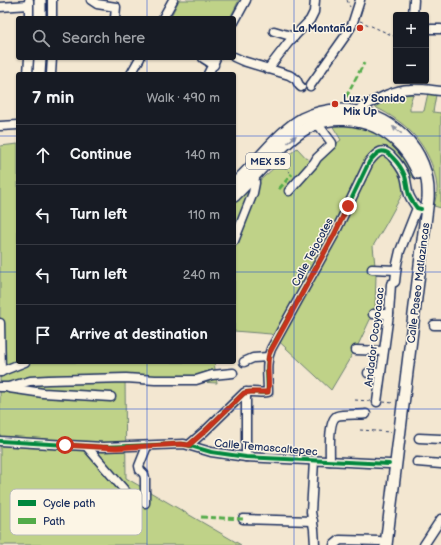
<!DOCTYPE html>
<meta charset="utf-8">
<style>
:root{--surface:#171b24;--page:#20242c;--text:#f1f3f6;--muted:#9ea1a6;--line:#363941}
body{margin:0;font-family:"Balsamiq Sans",sans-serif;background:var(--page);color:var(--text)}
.controls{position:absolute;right:12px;top:12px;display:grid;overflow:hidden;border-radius:4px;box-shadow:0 1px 3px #0004}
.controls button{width:36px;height:36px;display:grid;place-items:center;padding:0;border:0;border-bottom:1px solid var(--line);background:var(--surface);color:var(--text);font:20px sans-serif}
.stop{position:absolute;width:12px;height:12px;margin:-9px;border:3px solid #c8321e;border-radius:50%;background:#fff}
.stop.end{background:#c8321e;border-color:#fff;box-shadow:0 1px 4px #0008}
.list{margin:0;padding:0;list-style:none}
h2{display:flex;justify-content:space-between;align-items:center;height:52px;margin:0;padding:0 16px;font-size:17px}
h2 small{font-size:13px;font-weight:400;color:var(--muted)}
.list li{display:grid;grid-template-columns:26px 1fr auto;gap:12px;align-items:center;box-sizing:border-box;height:60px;padding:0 16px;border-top:1px solid var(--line)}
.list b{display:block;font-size:15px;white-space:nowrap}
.list em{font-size:13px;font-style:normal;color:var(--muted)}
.icon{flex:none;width:22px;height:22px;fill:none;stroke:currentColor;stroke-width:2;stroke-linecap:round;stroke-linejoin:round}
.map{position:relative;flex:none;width:441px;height:545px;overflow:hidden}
.search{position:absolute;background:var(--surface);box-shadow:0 1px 3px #0004;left:16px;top:16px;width:220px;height:44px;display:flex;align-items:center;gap:10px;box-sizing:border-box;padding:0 14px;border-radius:4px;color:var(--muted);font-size:15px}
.panel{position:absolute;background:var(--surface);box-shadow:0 1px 3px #0004;left:16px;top:72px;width:220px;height:292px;border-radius:4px}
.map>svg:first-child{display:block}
.green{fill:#bfd288;stroke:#6d8073}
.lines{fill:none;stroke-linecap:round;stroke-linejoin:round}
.minor-casing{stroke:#1b2f5e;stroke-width:11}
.highway-casing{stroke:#1b2f5e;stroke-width:14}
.path{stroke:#1b2f5e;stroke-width:1;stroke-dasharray:3 3;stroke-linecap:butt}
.minor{stroke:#fcf5e5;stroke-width:8}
.highway{stroke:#fcf5e5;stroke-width:11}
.quiet{stroke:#52ab49;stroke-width:3;stroke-dasharray:6 3;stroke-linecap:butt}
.cycleway-casing{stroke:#fcf5e5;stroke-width:6}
.cycleway{stroke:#00873e;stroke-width:4}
.oneway{fill:#8c92a2}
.route{stroke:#c8321e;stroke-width:5}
.grid{fill:none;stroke:#1d4ed8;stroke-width:1;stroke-opacity:0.55}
.poi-dot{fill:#c8321e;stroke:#fcf5e5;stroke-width:1.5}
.labels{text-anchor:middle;stroke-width:3;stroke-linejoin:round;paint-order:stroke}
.shield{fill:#fcf5e5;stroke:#5e6a86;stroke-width:1}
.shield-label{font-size:10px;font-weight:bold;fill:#1b2f5e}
.poi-label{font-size:11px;font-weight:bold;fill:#1b2f5e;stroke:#fcf5e5;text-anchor:end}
.street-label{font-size:11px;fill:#1b2f5e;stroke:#fcf5e5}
.key{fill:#fcf5e5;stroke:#b8babc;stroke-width:1}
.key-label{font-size:11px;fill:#1b2f5e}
</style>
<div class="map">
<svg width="441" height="545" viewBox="0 0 441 545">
<rect width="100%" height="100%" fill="#f3e7d1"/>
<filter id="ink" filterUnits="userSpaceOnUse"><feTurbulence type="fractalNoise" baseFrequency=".025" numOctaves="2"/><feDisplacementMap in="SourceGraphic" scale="8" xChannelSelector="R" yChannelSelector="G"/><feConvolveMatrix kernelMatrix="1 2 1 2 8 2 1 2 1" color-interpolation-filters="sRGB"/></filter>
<g filter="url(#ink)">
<g class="green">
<polygon points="179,0 239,0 230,18 170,18"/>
<path d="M428 93 436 95 433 112 441 113V208L434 206C435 200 437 194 437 188 435 161 419 135 397 120 390 115 383 111 375 107 389 99 398 95 413 94L410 103V111H424Z"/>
<polygon points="357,119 422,158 386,224 373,246 376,275 375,309 359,343 331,390 271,334 234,331 234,203 297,148 311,163 341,140 332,125"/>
<polygon points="18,144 18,362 214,362 217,383 125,378 126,478 241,545 0,545 0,146"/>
</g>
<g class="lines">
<g class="minor-casing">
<g id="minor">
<polyline points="91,0 97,4 116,7 115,18"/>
<polyline points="0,7 29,5"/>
<polyline points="413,15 414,0"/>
<polyline points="29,18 29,1"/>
<polyline points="52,18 52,0"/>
<polyline points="163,18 173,0"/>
<polyline points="234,22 246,0"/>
<polyline points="426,29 441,29"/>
<polyline points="274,31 294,37"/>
<polyline points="234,57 243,61 289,75 296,79 299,85 301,87"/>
<polyline points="203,58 214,65"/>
<polyline points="268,69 288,43 310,20 314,12 315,0"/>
<polyline points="28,74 29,58"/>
<polyline points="51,74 52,58"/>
<polyline points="131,74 140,58"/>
<polyline points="208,74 216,58"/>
<polyline points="310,86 346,35 352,25 360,0"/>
<path d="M356 111C373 102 390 90 410 89 420 88 431 90 441 91"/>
<polyline points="0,126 18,125"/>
<polyline points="289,191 314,163 317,158 332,144 332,143 317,123"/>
<polyline points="234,241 253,193 255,183 254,172"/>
<polyline points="372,269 396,270"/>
<polyline points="373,314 389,314"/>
<polyline points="0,323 1,372"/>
<polyline points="434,325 441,325"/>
<polyline points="356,350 383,351"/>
<polyline points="244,362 253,358 268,357"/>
<polyline points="0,372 25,362"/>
<polyline points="368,373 381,373"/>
<polyline points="0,387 8,387 30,381 48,380 126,378 155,380 196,380 212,375 233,373"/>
<polyline points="9,388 43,393 111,397"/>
<polyline points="377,402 389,314 391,284 395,282 397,264 400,251 417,208"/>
<polyline points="419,438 441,439"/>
<polyline points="0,441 50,444 103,447 184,444 211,452 246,457 389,464"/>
<path d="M189 445 205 431 244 393C252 390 261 394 268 392 268 377 265 363 271 349L334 235 369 162C377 152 383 146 393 158 398 163 402 169 405 176 407 182 407 189 409 195 411 200 414 204 417 208L421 209"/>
<polyline points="87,447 127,493"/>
<polyline points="246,457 246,392"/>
<polyline points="314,461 311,512 314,529 315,545"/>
<path d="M330 461C330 452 328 420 337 416 342 414 360 415 366 414"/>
<polyline points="417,462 441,464"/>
<polyline points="145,503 145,478 144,474 140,470 139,466 147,446"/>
<polyline points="243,519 313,521"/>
<polyline points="334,545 340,540 379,541"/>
<polyline points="424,545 441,519"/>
</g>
</g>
<g class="highway-casing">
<g id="highway">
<polyline points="40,18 40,0"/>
<polyline points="39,74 40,58"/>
<path d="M234 185C243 175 253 166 261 156 273 143 286 128 302 119 314 113 326 110 340 110 389 111 431 148 428 199L386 545"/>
<path d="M234 196C245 185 256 174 266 163 280 149 295 133 313 125 332 116 358 119 376 127 396 137 410 153 418 173"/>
</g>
</g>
<g class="path">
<polyline points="347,0 350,7"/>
<polyline points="360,21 396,37"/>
<polyline points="345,102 346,97"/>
<polyline points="279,162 292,174"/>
<polyline points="355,400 370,401"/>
<polyline points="383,402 394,403"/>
<polyline points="360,430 391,432"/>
</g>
<use href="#minor" class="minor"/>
<use href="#highway" class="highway"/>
<g class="quiet">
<polyline points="346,97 364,63"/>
<polyline points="279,189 292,174"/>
<polyline points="440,212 441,212"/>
<polyline points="201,517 243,519"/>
</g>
<g class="cycleway-casing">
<g id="cycleway">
<polyline points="0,441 50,444 103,447 184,444 211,452 246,457 389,464"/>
<path d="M189 445 205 431 244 393C252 390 261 394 268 392 268 377 265 363 271 349L334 235 369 162C377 152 383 146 393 158 398 163 402 169 405 176 407 182 407 189 409 195 411 200 414 204 417 208L421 209"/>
</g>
</g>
<use href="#cycleway" class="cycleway"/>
</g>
<defs><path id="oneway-solid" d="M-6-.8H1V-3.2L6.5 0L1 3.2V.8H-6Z"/></defs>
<g class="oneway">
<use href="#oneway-solid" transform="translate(397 130) rotate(-143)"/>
<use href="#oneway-solid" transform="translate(292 139) rotate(-40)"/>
</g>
</g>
<g class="lines" filter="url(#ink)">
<path class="route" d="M65 445 116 448 180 444 189 445 205 431 244 393 250 392H268C270 380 266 367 269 354L334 235 348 206"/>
</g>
<path class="grid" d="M147 0V18M294 0V545M147 58V74M0 136H18M234 136H441M0 272H18M234 272H441M147 362V545M0 409H441"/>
<g class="poi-dot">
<circle cx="360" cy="28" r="4"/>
<circle cx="335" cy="104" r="4"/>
</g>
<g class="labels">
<rect class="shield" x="246" y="153" width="44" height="16" rx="3"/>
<g class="shield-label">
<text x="268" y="165">MEX 55</text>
</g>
<g class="poi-label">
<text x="352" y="32">La Montaña</text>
<text x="343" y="102" text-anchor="start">Luz y Sonido<tspan x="343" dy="13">Mix Up</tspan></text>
</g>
<g class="street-label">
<text transform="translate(312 252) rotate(-62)" y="4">Calle Tejocotes</text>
<text transform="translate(418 283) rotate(-83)" y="4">Calle Paseo Matlazincas</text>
<text transform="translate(374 337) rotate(-83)" y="4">Andador Ocoyoacac</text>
<text transform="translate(266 447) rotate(5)" y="4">Calle Temascaltepec</text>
</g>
</g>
<rect x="10" y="489" width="132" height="46" rx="6" class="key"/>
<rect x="18" y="500" width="18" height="6" fill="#00873e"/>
<rect x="18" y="518" width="18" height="6" fill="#52ab49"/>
<g class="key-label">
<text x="43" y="507">Cycle path</text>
<text x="43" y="525">Path</text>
</g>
</svg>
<div class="controls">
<button>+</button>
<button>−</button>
</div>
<div class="stop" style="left:65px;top:445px"></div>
<div class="stop end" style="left:348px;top:206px"></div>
<div class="search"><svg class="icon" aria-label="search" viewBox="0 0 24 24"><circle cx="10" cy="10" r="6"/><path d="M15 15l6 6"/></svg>Search here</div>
<section class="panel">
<h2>7 min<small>Walk · 490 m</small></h2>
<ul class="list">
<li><svg class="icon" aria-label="ahead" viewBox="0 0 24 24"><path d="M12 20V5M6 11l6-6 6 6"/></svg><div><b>Continue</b></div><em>140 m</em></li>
<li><svg class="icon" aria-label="left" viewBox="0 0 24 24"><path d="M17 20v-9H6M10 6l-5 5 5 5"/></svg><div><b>Turn left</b></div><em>110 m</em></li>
<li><svg class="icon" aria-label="left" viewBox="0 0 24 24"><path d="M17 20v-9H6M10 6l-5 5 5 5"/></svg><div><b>Turn left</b></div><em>240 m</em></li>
<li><svg class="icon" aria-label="arrive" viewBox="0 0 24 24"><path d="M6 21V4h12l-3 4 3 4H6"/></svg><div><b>Arrive at destination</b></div></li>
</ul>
</section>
</div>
